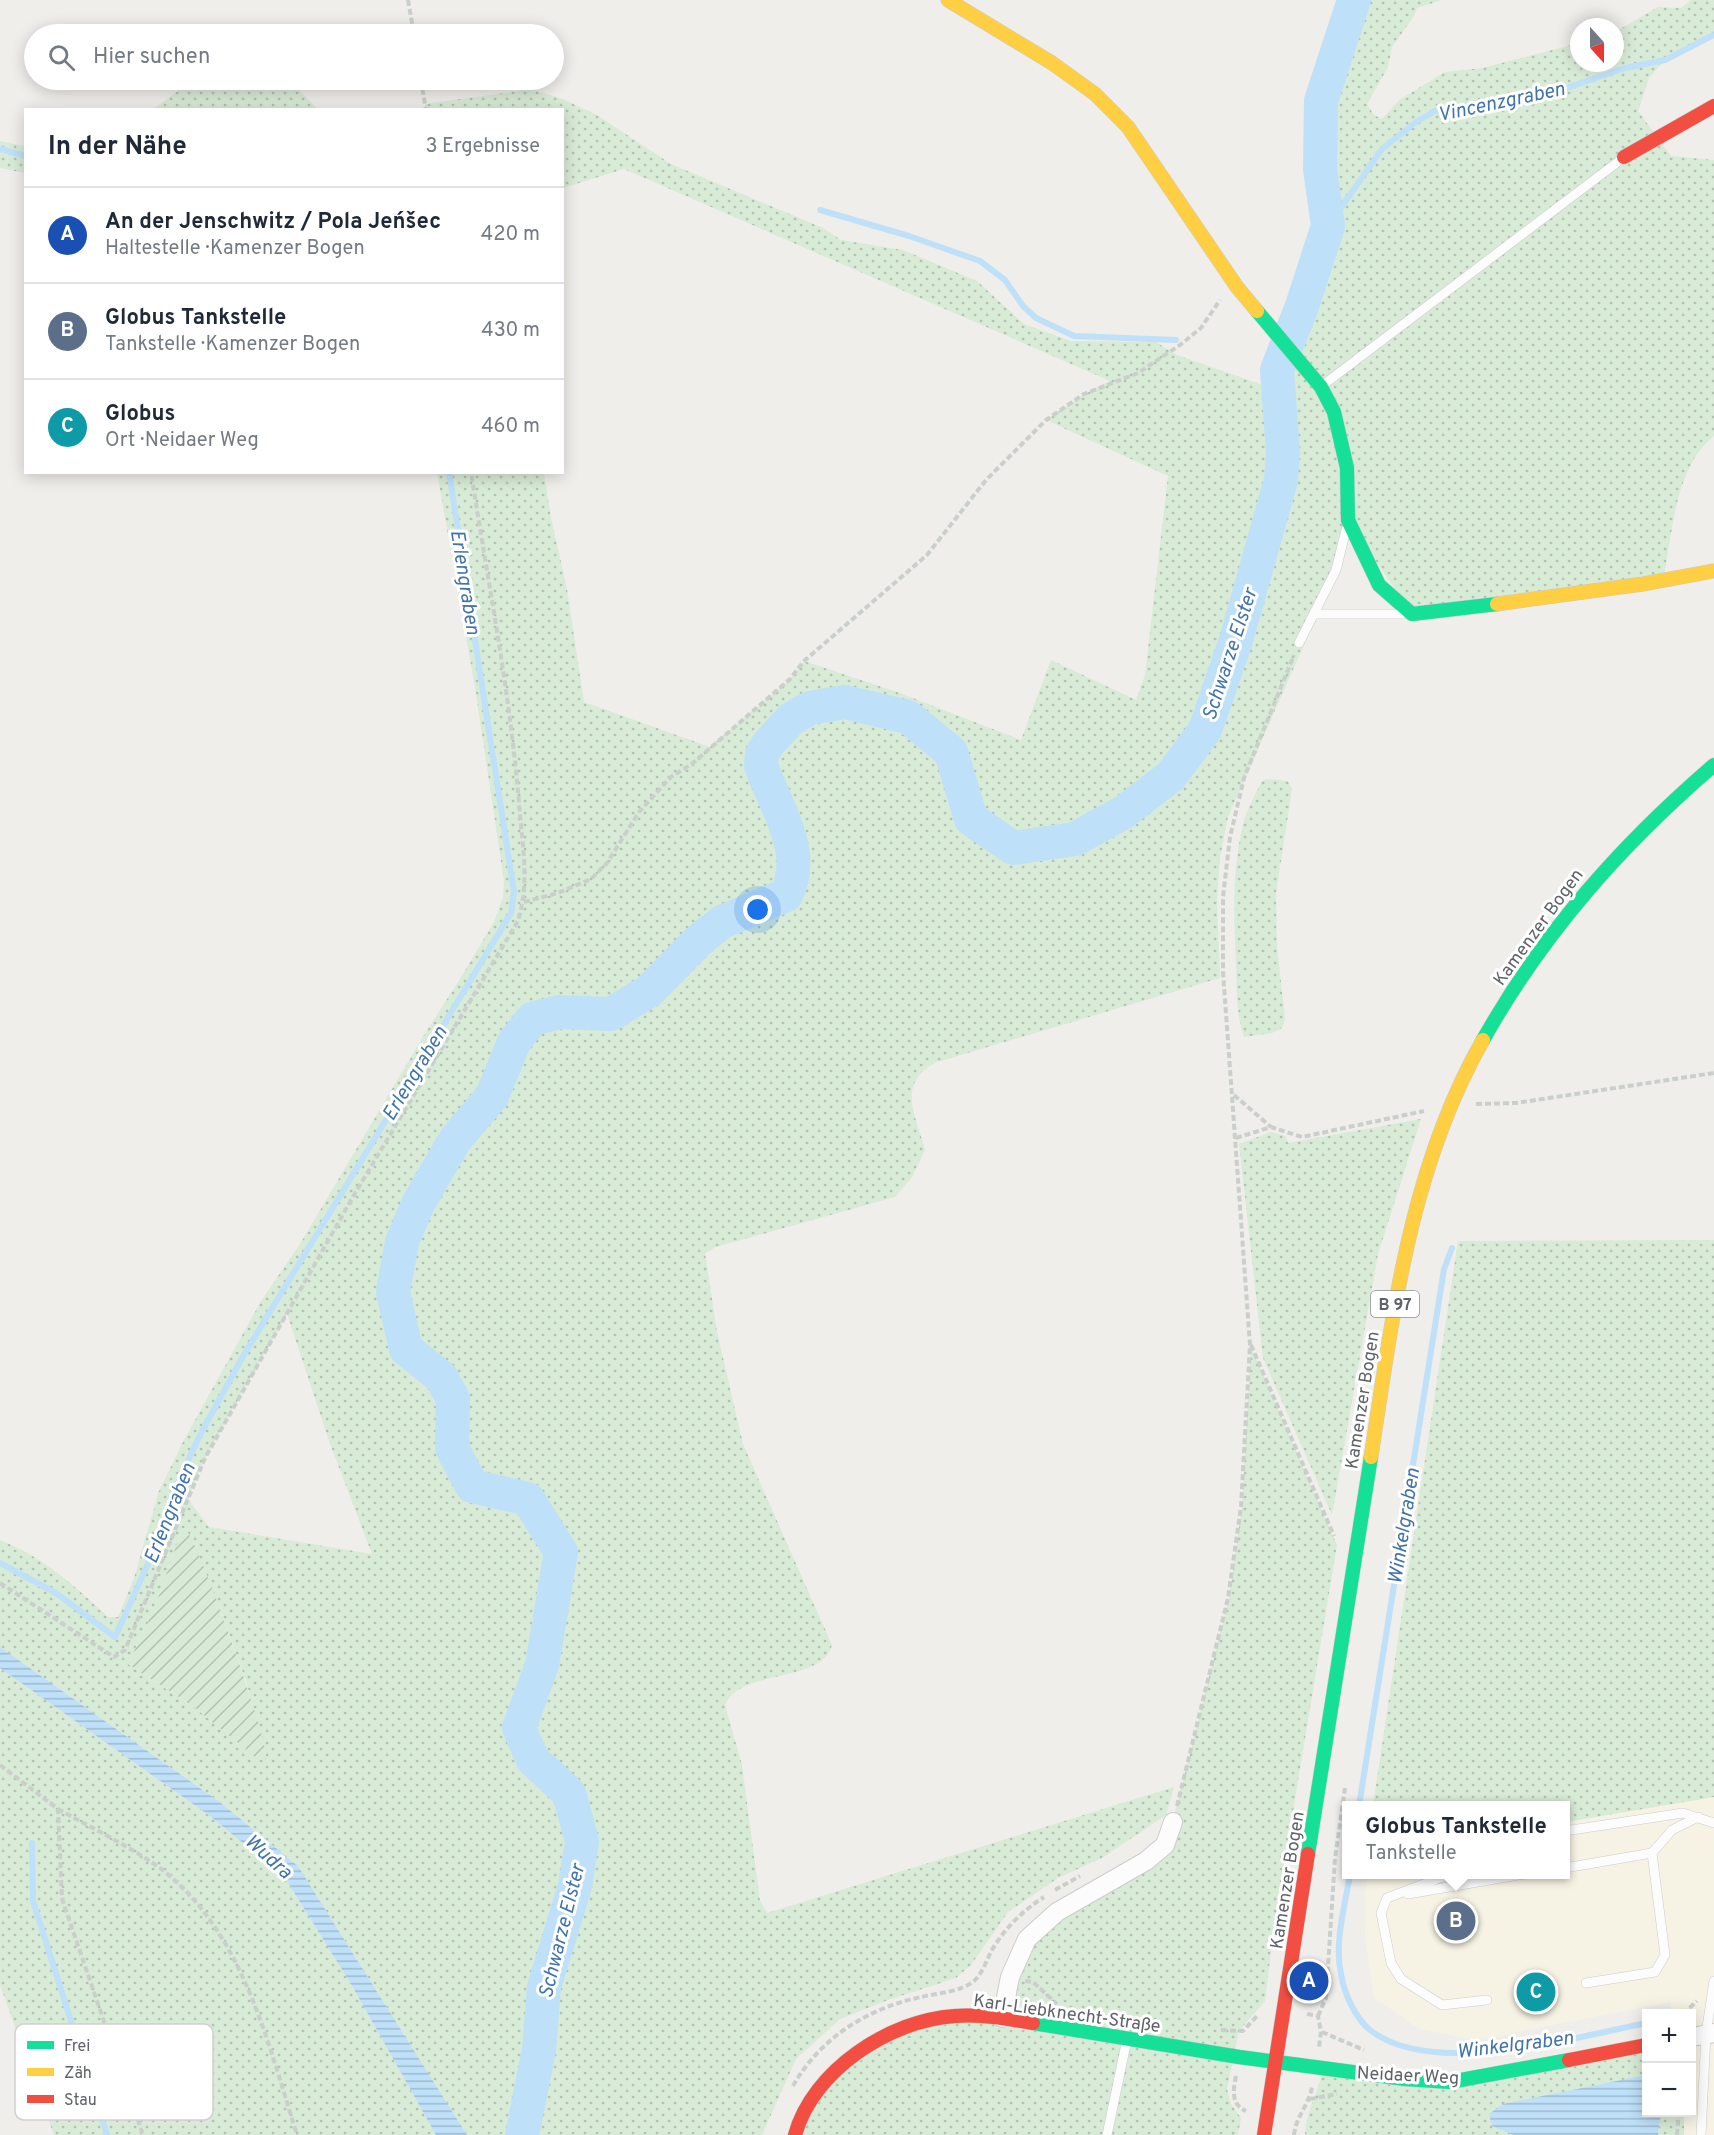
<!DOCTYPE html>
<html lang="de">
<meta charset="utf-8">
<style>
:root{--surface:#fff;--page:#f6f6f7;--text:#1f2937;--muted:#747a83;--line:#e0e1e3;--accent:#db2777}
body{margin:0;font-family:Overpass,sans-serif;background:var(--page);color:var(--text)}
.controls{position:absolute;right:18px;bottom:18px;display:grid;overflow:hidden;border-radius:0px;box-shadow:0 3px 15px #0003}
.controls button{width:54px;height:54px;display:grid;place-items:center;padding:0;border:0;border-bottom:2px solid var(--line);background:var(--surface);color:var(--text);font:30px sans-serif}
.compass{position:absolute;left:1570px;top:18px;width:54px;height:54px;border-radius:50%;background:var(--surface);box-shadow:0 3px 15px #0003;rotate:159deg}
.you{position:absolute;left:758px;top:910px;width:21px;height:21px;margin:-15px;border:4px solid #fff;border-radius:50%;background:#1a73e8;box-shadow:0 0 0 9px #1a73e833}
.badge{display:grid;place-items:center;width:39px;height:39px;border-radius:50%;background:var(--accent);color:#fff;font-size:20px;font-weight:700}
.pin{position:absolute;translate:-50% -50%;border:3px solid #fff;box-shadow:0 2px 6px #0006}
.popup{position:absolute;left:1342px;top:1801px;width:228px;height:78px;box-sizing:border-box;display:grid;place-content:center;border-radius:0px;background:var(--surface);filter:drop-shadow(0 2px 4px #0005);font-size:20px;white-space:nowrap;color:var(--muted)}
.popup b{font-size:22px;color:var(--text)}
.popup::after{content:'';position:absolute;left:50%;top:100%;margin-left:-12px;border:12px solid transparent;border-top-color:var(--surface)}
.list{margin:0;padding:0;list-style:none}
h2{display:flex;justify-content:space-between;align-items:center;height:78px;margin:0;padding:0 24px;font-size:26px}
h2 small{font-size:20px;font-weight:400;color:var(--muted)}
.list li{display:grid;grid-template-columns:39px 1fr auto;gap:18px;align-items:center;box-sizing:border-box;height:96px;padding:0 24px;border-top:2px solid var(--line)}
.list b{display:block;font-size:22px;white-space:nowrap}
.list p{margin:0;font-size:20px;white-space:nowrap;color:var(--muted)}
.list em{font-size:20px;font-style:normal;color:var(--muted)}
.icon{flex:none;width:33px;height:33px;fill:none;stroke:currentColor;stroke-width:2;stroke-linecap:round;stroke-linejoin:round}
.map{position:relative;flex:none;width:1714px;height:2135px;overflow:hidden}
.search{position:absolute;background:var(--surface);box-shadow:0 3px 15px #0003;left:24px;top:24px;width:540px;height:66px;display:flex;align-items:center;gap:15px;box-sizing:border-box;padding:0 21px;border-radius:33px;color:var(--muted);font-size:22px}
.panel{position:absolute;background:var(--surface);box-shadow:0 3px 15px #0003;left:24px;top:108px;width:540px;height:366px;border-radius:0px}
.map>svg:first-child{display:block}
.commercial{fill:#f7f3e4}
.grass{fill:url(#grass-dots);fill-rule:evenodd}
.garden{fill:url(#garden-furrows)}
.water{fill:url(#water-rules)}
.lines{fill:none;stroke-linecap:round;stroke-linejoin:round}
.stream{stroke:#bfe0f9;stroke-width:6}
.river{stroke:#bfe0f9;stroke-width:34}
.lane-casing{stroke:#cbcccc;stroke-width:10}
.street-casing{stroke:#cbcccc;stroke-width:20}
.fast-casing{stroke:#cacacb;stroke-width:15}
.slow-casing{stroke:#cacacb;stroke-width:15}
.jam-casing{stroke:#cacacb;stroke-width:15}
.path{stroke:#cacfcc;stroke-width:4;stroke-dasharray:6 3;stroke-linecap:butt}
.lane{stroke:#fdfcfc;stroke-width:9}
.street{stroke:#fdfcfc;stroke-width:18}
.fast{stroke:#16e098;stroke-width:14}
.slow{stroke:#ffcf43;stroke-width:14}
.jam{stroke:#f24e42;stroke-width:14}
.labels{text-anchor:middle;stroke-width:6;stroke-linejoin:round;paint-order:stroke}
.shield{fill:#fff;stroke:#8f9295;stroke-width:1.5}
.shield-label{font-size:16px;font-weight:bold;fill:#5f6368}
.street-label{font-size:18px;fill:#5f6368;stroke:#fff}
.water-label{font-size:20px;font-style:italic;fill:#4174aa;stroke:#fff}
.key{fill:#fff;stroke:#cfd0d2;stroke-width:1.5}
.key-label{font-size:16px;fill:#5f6368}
</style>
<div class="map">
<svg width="1714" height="2135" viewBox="0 0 1714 2135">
<defs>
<pattern id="grass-dots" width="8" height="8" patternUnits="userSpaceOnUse" patternTransform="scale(1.5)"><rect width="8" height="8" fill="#d8ebd6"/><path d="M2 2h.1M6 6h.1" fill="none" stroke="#b2c2b1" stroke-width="1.8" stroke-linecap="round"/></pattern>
<pattern id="garden-furrows" width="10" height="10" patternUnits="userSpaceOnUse" patternTransform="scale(1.5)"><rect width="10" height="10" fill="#d8ebd6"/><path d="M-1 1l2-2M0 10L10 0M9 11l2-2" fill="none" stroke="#b2c2b1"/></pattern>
<pattern id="water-rules" width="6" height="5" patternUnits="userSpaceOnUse" patternTransform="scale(1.5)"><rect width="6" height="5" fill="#bfe0f9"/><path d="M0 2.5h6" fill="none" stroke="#9eb9cd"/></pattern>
</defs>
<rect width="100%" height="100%" fill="#efeeea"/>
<g class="commercial">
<polygon points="1714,1797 1714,2032 1692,2036 1692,2014 1672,2013 1670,2002 1476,2040 1419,2029 1374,1997 1365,1937 1366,1875 1565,1874 1566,1822"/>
<polygon points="1714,2034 1714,2135 1684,2135 1684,2113 1692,2112 1692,2038"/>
</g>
<g class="grass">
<path d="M1354 0H1442L1417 8 1414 16 1392 47 1388 67 1367 104 1374 115 1382 119 1399 100 1445 72 1482 68 1579 43V63H1615V32L1658 7 1681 8 1691 0H1714V35L1665 60 1649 78 1638 111 1671 156 1714 160V436C1674 468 1673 533 1663 580L1412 614 1349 522 1322 604 1228 817 1220 858 1217 900 1220 978 934 1063C896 1086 916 1115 925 1150L912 1177 895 1197 716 1247 705 1253 717 1332 743 1444 832 1645C822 1684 740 1668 725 1705L742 1765 760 1901 767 1913 1174 1787 1166 1815 1102 1858 1058 1878 1008 1912 971 1965 956 1978 888 2000 840 2019 796 2059 762 2135H467L298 1866 221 1803 0 1647V1540C42 1556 75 1586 108 1617H118L134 1578 159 1491 184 1440 261 1301 300 1244 424 1035 458 982 494 922 503 898 504 881 475 687 437 473H544L551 518 567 589 584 702 710 747 790 679 804 661 897 692 1021 740 1051 660 1136 700 1145 675 1168 476 1046 420 1084 394 1110 381 624 169 563 188 562 110H426L425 104 531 89 563 99 597 115 671 164 823 228 841 240 903 250 977 281 1024 324 1071 341 1156 342 1177 355 1277 390V370L1302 306 1328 226 1320 169 1321 101ZM287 1314 330 1444 372 1554 209 1527 188 1499 205 1458ZM185 1528 221 1611 246 1681 266 1754 259 1759 194 1707 128 1664 155 1607 182 1529Z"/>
<polygon points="193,80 289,80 318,109 153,109"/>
<polygon points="0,141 25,146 25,173 0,168"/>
<path d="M1266 779 1288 781 1292 789 1276 893 1277 946 1285 1019 1282 1028 1272 1033 1244 1037C1236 1014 1237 987 1236 963 1234 916 1232 870 1243 824 1247 809 1255 795 1262 781Z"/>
<polygon points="1421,1119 1378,1254 1332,1515 1263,1358 1239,1144 1271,1132 1286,1136 1288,1143"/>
<polygon points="1714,1240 1714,1797 1566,1822 1565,1806 1373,1805 1458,1241"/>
<polygon points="1251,1347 1337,1545 1274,1926 1265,2001 1239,2031 1227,2089 1231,2104 1241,2118 1238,2135 795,2135 824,2086 912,2025 1003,2017 1034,1929 1166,1848 1229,1598 1242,1507"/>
<polygon points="0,1668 210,1816 285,1878 351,1984 436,2135 54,2135 0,1985 0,1765 7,1775 0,1764"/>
<path d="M1646 2047V2075L1489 2114 1492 2126 1513 2135H1305C1305 2115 1317 2094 1322 2074L1404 2085Z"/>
<polygon points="1661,2113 1684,2113 1684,2135 1658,2135"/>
</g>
<path class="garden" d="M185 1528C199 1542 269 1741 266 1759L259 1760 194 1707 128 1664 155 1607 182 1529Z"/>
<g class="water">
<polygon points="0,1647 221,1803 298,1866 467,2135 436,2135 351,1984 285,1878 210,1816 0,1668"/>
<polygon points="1646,2075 1646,2112 1661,2113 1658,2135 1513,2135 1492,2126 1489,2114 1503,2104"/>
</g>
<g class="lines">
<g class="stream">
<polyline points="0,149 26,156"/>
<polyline points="820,210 909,236 980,261 1005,280 1023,306 1036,318 1074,336 1176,340"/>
<polyline points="1328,226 1382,149 1416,122 1435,111 1469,105 1492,107 1543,96 1625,68 1665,60 1714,35"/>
<polyline points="0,1563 56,1593 115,1637 151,1557 172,1495 199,1437 242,1358 511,913 514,892 449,472"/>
<polyline points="1359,1806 1444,1269 1452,1248"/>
<polyline points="32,1843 33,1901 107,2135"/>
<path d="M1350 1874C1345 1906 1334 1942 1341 1974 1344 1993 1355 2018 1370 2030 1432 2079 1576 2037 1646 2023"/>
</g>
<path class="river" d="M522 2135 539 2050 544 1987 575 1886 582 1841 569 1793 533 1760 519 1728 542 1665 561 1552 528 1499 472 1486 452 1448 453 1399 441 1377 406 1349 393 1292 402 1242 418 1204 455 1140 492 1096 514 1042 532 1019 559 1012 611 1014 649 991 698 941 722 922 786 895C808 853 776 807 761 766L762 754 769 743 791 719 810 708 845 702 908 717 951 752 971 819 1013 848 1075 839 1124 812 1171 776 1205 730 1236 640 1281 480 1283 452 1277 370 1302 306 1328 226 1320 169 1321 101 1354 0"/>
<g class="lane-casing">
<g id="lane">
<polyline points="1323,385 1623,158"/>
<polyline points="1314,614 1401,614"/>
<polyline points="1299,643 1336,570 1346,530"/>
<polyline points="1565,1831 1683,1813 1714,1823"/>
<polyline points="1565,1868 1652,1853"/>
<polyline points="1450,1874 1387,1898 1381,1913 1391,1963 1401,1979 1442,2005 1487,2000"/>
<polyline points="1408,1894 1524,1874"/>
<polyline points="1586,1983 1655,1972 1665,1955 1652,1853 1672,1830 1698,1817"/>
<polyline points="1107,2135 1127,2039"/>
<polyline points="1701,2135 1706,2034 1714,1981"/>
</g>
</g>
<g class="street-casing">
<g id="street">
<polyline points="1002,2018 1010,1977 1027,1939 1057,1912 1146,1861 1165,1845 1173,1822"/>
<polyline points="1692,2037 1714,2033"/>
</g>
</g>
<g class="fast-casing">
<g id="fast">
<polyline points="1257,311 1321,387 1334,412 1347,468 1348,520 1379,585 1412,614 1497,604"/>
<path d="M1483 1040C1543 933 1621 845 1714 765"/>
<polyline points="1308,1854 1371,1457"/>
<polyline points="1033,2023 1239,2057 1405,2079 1450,2082 1569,2060"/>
</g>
</g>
<g class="slow-casing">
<g id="slow">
<polyline points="948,0 1052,63 1095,94 1128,127 1237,287 1257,311"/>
<polyline points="1497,604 1643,584 1714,571"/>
<path d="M1371 1457C1393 1314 1410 1168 1483 1040"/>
</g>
</g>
<g class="jam-casing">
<g id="jam">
<polyline points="1624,157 1714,106"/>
<polyline points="1569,2060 1646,2045"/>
<path d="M795 2135C813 2070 890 2020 955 2016 981 2014 1008 2019 1033 2023"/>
<polyline points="1264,2135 1308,1854"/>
</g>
</g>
<g class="path">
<polyline points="408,0 414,34"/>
<polyline points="421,80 426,110"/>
<polyline points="524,902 558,893 591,879 607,863 639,812 671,777 693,763 790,679 804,661 927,555 986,480 1046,420 1084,394 1138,373 1180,345 1201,328 1220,300"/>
<polyline points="1234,1095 1271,1127"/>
<polyline points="1476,1104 1516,1103 1714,1073"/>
<polyline points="1236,1138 1271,1127 1302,1137 1424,1111"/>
<polyline points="1251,1345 1334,1536"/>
<path d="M0 1583 114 1657 125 1650 205 1458 354 1195 518 921C530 882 522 843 519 803 510 693 488 582 471 472"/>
<polyline points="0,1765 58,1809 62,1899 143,2135"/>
<polyline points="1177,1806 1228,1598 1241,1507 1250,1345 1223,972 1223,897 1230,837 1244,778 1294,655"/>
<path d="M58 1809C90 1827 137 1850 165 1872 244 1936 268 2043 297 2135"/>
<polyline points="1055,1890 1080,1876"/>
<polyline points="1025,1981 1033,1982 1057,2004"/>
<polyline points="1307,2014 1318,2016 1321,2032 1319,2047"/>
<polyline points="1683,2014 1697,2001"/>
<polyline points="1318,2016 1326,1998 1335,1858 1345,1788"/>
<polyline points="1221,2030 1243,2031 1258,2015"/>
<polyline points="1322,2032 1364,2050"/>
<path d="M1236 2076C1233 2090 1231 2105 1246 2111"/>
<path d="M793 2086C820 2038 868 2008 921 1997 937 1993 961 1992 974 1981 984 1972 987 1957 995 1945 1008 1925 1024 1910 1044 1897"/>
<polyline points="1310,2099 1337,2094"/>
<path d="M1294 2135C1296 2116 1309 2105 1312 2087"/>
<polyline points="1677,2135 1679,2112"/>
</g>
<use href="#lane" class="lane"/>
<use href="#street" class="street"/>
<use href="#fast" class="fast"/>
<use href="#slow" class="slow"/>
<use href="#jam" class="jam"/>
</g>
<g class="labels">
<rect class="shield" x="1371" y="1291" width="48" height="26" rx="4.5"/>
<g class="shield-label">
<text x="1395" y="1310">B 97</text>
</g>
<g class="street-label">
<text transform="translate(1538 927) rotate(-54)" y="6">Kamenzer Bogen</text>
<text transform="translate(1362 1400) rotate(-81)" y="6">Kamenzer Bogen</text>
<text transform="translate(1287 1880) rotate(-81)" y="6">Kamenzer Bogen</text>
<text transform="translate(1067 2013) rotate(8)" y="6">Karl-Liebknecht-Straße</text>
<text transform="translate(1408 2075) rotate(3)" y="6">Neidaer Weg</text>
</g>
<g class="water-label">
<text transform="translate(1501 101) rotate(-12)" y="7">Vincenzgraben</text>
<text transform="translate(466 582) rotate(81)" y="7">Erlengraben</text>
<text transform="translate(1229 654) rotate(-72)" y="7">Schwarze Elster</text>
<text transform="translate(414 1073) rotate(-59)" y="7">Erlengraben</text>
<text transform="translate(169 1513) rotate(-68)" y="7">Erlengraben</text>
<text transform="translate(1403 1526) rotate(-81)" y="7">Winkelgraben</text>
<text transform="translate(269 1856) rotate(42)" y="7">Wudra</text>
<text transform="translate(561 1931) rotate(-76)" y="7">Schwarze Elster</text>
<text transform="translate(1515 2044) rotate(-7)" y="7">Winkelgraben</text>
</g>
</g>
<rect x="15" y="2024" width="198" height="96" rx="9" class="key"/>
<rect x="27" y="2041" width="27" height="8" fill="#16e098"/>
<rect x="27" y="2068" width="27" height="8" fill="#ffcf43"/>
<rect x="27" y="2095" width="27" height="8" fill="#f24e42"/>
<g class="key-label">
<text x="64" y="2051">Frei</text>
<text x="64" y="2078">Zäh</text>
<text x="64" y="2105">Stau</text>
</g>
</svg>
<div class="controls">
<button>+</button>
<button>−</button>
</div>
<svg class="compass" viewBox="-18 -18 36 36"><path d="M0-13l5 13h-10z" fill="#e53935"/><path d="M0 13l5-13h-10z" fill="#747a83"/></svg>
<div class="you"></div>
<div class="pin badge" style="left:1309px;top:1981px;background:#1a4fb4">A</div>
<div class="pin badge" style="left:1456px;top:1921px;background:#5c6f8a">B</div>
<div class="popup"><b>Globus Tankstelle</b>Tankstelle</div>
<div class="pin badge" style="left:1536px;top:1992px;background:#0f9aa8">C</div>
<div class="search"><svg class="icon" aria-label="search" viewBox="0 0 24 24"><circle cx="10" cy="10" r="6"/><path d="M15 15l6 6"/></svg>Hier suchen</div>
<section class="panel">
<h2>In der Nähe<small>3 Ergebnisse</small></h2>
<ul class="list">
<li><span class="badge" style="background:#1a4fb4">A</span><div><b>An der Jenschwitz / Pola Jeńšec</b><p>Haltestelle · Kamenzer Bogen</p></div><em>420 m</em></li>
<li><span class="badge" style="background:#5c6f8a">B</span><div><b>Globus Tankstelle</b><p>Tankstelle · Kamenzer Bogen</p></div><em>430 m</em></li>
<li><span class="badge" style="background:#0f9aa8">C</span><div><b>Globus</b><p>Ort · Neidaer Weg</p></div><em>460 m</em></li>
</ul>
</section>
</div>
